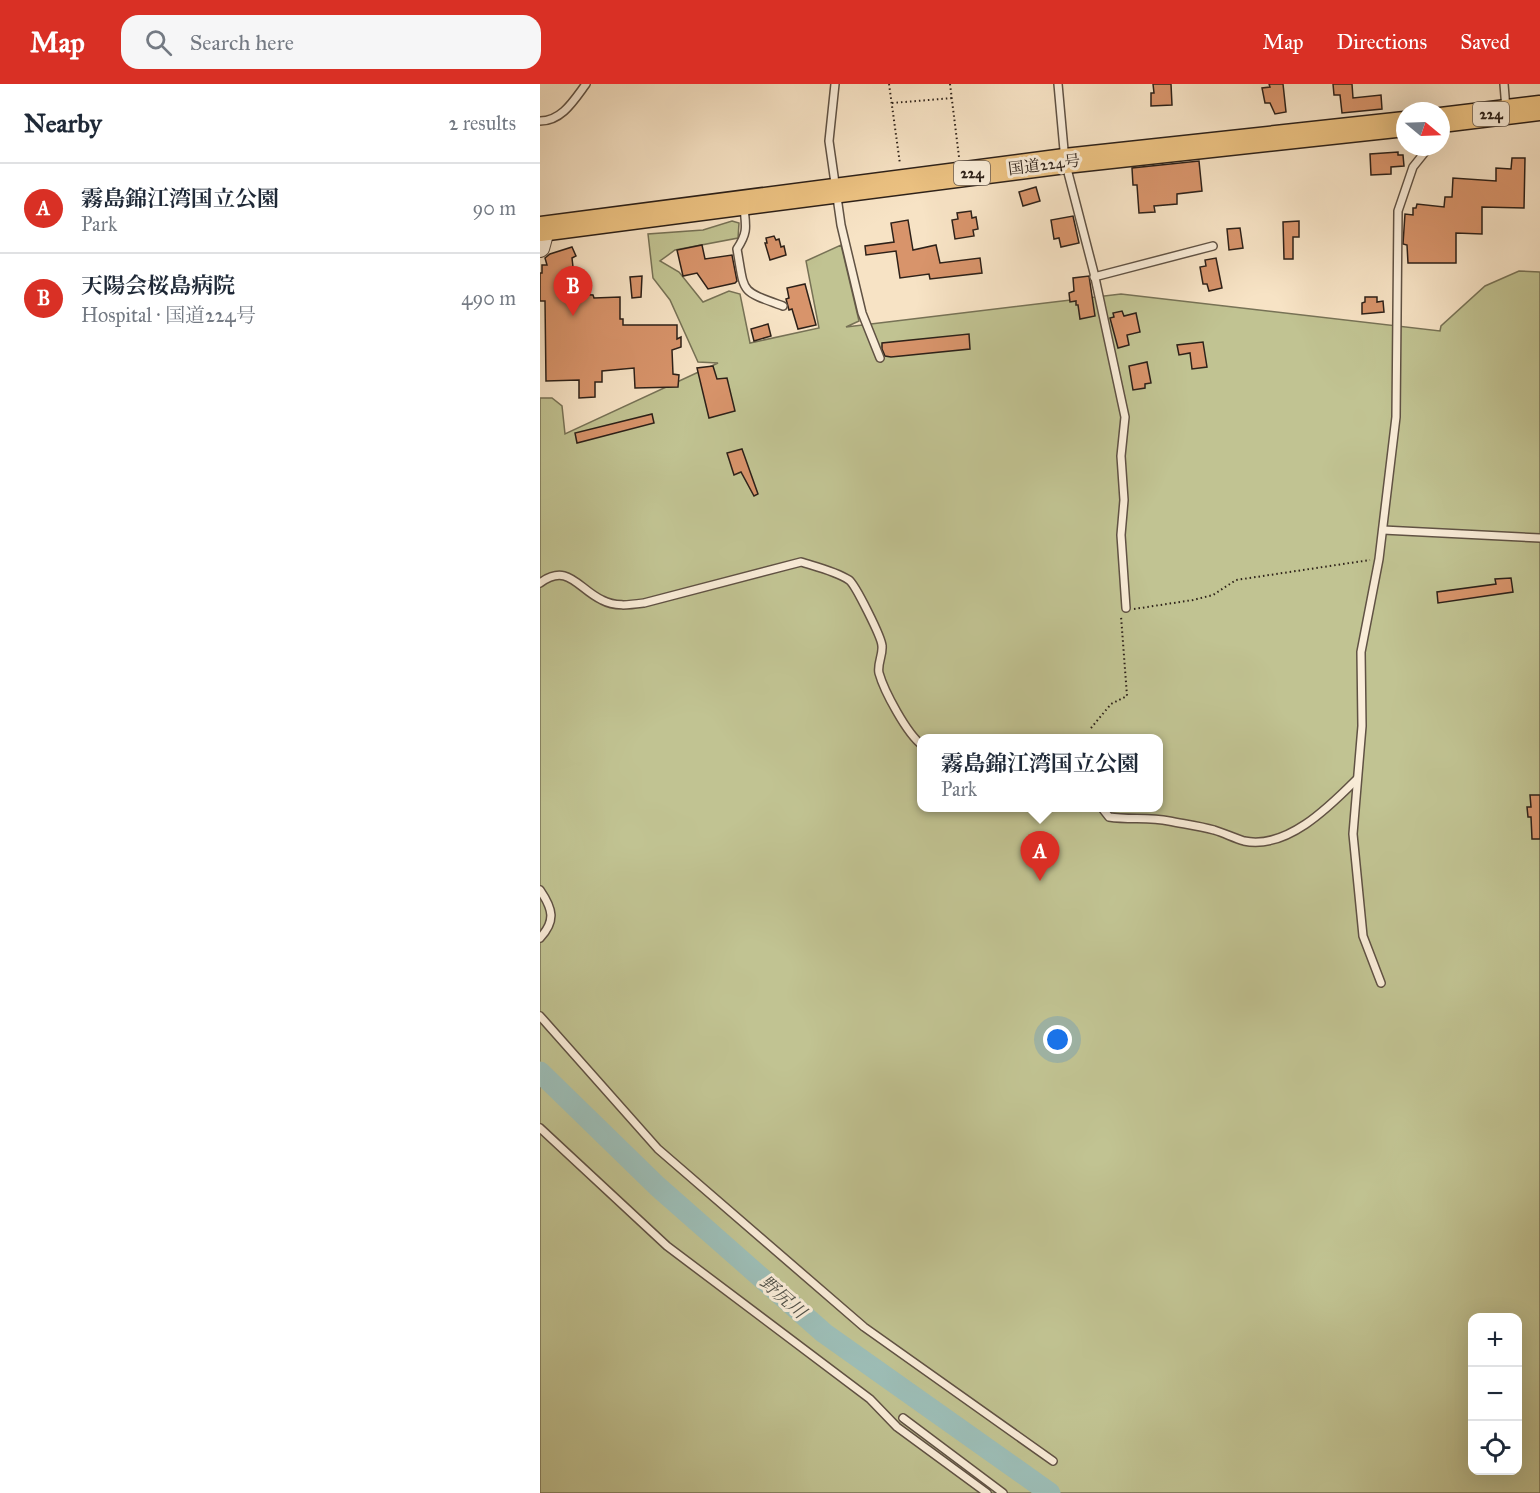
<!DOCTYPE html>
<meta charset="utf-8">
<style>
:root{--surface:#fff;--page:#f6f6f7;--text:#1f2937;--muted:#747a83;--line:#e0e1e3;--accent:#d93025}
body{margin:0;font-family:"IM FELL Great Primer","Noto Serif JP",serif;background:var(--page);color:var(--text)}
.controls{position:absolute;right:18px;bottom:18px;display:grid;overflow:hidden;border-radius:12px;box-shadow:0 6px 24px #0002}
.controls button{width:54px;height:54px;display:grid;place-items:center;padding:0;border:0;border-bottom:2px solid var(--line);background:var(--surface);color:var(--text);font:30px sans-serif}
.compass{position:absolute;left:856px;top:18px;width:54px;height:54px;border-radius:50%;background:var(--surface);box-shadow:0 6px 24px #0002;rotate:109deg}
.you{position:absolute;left:518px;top:956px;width:21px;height:21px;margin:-15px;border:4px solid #fff;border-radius:50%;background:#1a73e8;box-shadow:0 0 0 9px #1a73e833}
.badge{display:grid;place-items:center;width:39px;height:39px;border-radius:50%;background:var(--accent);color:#fff;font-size:20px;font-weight:700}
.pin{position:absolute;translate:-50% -50px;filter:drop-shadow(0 2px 3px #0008)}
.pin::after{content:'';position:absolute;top:32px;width:21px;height:18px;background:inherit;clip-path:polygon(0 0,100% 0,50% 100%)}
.popup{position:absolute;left:377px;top:650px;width:246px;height:78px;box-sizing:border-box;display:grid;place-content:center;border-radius:12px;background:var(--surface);filter:drop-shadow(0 2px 4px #0005);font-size:20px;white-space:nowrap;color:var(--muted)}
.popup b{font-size:22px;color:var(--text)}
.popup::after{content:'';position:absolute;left:50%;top:100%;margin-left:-12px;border:12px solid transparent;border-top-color:var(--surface)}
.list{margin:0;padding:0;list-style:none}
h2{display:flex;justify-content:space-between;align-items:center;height:78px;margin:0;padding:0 24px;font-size:26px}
h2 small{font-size:20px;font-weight:400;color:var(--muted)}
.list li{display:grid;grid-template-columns:39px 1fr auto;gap:18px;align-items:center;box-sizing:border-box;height:90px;padding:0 24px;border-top:2px solid var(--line)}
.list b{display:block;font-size:22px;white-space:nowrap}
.list p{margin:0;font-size:20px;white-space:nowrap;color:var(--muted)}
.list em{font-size:20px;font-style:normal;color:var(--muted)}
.icon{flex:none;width:33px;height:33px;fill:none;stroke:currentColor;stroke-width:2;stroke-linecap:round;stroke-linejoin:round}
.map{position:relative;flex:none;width:1000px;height:1409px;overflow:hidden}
header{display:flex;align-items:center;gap:36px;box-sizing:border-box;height:84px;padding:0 30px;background:var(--accent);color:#fff}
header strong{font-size:28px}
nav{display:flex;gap:33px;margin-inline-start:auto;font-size:21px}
.search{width:420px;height:54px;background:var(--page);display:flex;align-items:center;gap:15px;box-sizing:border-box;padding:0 21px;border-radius:18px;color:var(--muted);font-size:22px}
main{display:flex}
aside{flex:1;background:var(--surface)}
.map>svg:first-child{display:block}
.green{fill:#c1c392;stroke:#777256;stroke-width:1.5;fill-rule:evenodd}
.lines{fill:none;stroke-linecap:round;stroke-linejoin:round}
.river{stroke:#9dbeb7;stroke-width:21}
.building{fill:#d8946b;stroke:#2d2119;stroke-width:1.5}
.lane-casing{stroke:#605244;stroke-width:10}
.street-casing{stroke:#605244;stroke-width:16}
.highway-casing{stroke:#2d2119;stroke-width:27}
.path{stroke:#2d2119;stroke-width:2;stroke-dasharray:1.5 3;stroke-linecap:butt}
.lane{stroke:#faedd9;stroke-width:7}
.street{stroke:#faedd9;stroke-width:14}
.highway{stroke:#ecc282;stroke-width:24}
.labels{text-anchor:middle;stroke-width:6;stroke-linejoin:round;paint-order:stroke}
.shield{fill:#faedd9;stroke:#6a5e53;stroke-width:1.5}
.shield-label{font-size:15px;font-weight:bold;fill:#2d2119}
.street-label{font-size:16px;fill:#2d2119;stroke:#faedd9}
.water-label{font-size:18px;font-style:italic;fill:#4f5048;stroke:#faedd9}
</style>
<header>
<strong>Map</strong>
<div class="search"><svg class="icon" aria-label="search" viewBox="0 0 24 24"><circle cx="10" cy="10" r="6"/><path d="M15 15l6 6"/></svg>Search here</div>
<nav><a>Map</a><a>Directions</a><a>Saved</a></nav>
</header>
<main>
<aside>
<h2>Nearby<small>2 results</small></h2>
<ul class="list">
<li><span class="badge">A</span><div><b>霧島錦江湾国立公園</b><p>Park</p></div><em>90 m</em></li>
<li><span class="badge">B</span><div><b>天陽会桜島病院</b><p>Hospital · 国道224号</p></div><em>490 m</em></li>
</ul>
</aside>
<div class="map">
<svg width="1000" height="1409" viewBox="0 0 1000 1409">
<rect width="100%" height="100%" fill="#f7e3c5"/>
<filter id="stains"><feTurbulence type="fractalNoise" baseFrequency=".00333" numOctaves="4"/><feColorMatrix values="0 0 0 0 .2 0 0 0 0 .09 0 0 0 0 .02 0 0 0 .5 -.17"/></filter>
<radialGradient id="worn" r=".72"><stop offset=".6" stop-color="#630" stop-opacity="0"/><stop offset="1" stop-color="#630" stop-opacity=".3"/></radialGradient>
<path class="green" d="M192 137 199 139 198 154 135 166 120 177 139 188 163 218 189 207 200 210 210 259 279 244 266 177 301 161 319 237 306 243 581 210 900 247 901 242 945 202 979 187 1000 188V1409H0V314H12L22 322 25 350 178 279 158 278 130 216 113 194 108 150 163 146ZM382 654H618V724H382ZM933 1234H978V1386H933Z"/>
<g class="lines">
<polyline class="river" points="0,988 117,1102 284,1249 510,1409"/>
</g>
<g class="building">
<polygon points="613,0 631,0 632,21 611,22 611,9 614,9"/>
<polygon points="729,0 743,0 746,28 735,30 730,19 725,19 722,4 730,3"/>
<polygon points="793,0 812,0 813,14 841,11 842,25 802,29 800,11 794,11"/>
<polygon points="858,68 858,71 863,71 864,82 851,83 851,90 831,91 830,70"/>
<polygon points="972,74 985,74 984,124 942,123 942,150 916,149 916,179 868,179 867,161 863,160 865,130 873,131 873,124 876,124 877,120 904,123 905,113 912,113 913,94 956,97 956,84 971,85"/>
<polygon points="659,77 662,107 637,110 637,120 614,122 615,128 599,129 597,101 593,101 592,84"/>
<polygon points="496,103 500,117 483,122 479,108"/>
<polygon points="431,127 432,134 436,133 438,145 433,146 434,152 415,155 412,136 418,135 417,129"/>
<polygon points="533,132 539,159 521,163 519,154 514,155 511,136"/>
<polygon points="368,136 373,166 396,161 400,179 440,174 442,189 390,195 389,190 360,194 356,167 326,171 325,162 354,158 351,139"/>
<polygon points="759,137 759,153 753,153 753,175 744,175 743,138"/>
<polygon points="700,144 703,164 689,166 687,145"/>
<polygon points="234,152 236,156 239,155 241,163 244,162 246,171 230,176 225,159 227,159 226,154"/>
<polygon points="162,161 165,175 192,171 197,197 195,199 168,205 157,189 143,192 137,166"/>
<polygon points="32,163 36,172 32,174 36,210 53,211 54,214 80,213 80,235 83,235 83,241 137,241 137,255 141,253 141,263 132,266 133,290 139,291 138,303 95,304 94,284 62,287 62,298 55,298 55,313 39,314 39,296 6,297 5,217 0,217 0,189 2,189 2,181 7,181 5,174 10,170"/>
<polygon points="676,174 682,204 669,207 667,200 663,200 660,183 666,182 665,176"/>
<polygon points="102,192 101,213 92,214 90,193"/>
<polygon points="549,192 555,232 540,235 538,221 536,221 536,217 530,218 529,209 534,207 533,194"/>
<polygon points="265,200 276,241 258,245 252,225 249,226 246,215 249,214 247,204"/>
<polygon points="825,213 837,213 837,218 843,217 844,228 822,230 822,219 825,218"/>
<polygon points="582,227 584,232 596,229 600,248 587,251 589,261 578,264 570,234 574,233 573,229"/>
<polygon points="228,240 231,252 214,257 211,245"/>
<polygon points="429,250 430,265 351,273 345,272 342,265 342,259"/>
<polygon points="663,258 667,283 652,285 650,269 639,271 637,261"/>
<polygon points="607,278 611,299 605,300 605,304 593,306 589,282"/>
<polygon points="173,282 177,295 187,294 195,327 169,334 157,284"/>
<polygon points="112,330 114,339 37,359 35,349"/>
<polygon points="202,365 218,410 214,412 201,388 194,391 187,369"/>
<polygon points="971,494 973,508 898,519 897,508 956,500 955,495"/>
<polygon points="990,711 1000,711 1000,755 992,755 991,733 988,733 987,723 991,723"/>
</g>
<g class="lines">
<g class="lane-casing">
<g id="lane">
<polyline points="295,0 289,57 301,141 322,229 340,274"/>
<polyline points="518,0 525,77 554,189 585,333 581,372 584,416 581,451 586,524"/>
<polyline points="964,0 966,25"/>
<path d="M0 37C22 37 34 16 46 0"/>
<path d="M204 124C206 143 208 148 197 165 205 210 199 206 243 222"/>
<polyline points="554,193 673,162"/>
<polyline points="843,446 1000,454"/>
<path d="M0 499C28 478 38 505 62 516 75 523 89 521 104 519L261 478C277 483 295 487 309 496 315 500 342 554 342 562 343 571 337 580 339 589 344 607 367 650 382 661"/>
<path d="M562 724 569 733C589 736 609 733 629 737 644 740 659 742 674 746 684 749 694 754 704 757 747 766 790 722 817 695"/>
<path d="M0 806C13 825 16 837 0 854"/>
<polyline points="841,899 823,852 813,750 822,642 821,568 839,475 856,333 858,127 873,83 889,63"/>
<polyline points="0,932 118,1065 324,1243 513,1377"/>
<polyline points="0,1044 127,1162 330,1315 357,1343 447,1409"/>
<polyline points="363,1334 463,1409"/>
</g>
</g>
<g class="street-casing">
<polyline id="street" points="0,166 2,165 8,143"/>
</g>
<g class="highway-casing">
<g id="highway">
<polyline points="901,36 1000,24"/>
<polyline points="0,145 525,77 865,40"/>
</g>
</g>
<g class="path">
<polyline points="349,0 360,80"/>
<polyline points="410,0 419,73"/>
<polyline points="352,19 412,14"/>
<polyline points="594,525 653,516 673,511 696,496 830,476"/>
<polyline points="551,644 571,620 587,612 581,532"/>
</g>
<use href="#lane" class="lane"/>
<use href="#street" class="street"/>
<use href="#highway" class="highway"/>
</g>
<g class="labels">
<g class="shield">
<rect x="933" y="18" width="36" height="24" rx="4.5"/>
<rect x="414" y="77" width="36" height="24" rx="4.5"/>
</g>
<g class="shield-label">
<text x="951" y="35">224</text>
<text x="432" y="94">224</text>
</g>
<g class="street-label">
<text transform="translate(504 80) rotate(-7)" y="6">国道224号</text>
</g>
<g class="water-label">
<text transform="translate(243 1213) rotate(41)" y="6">野尻川</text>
</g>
</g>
<rect width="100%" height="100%" filter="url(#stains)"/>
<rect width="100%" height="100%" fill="url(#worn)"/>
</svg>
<div class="controls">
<button>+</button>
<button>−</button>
<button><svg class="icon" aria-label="locate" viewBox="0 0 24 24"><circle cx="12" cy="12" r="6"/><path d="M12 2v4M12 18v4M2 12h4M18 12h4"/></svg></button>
</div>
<svg class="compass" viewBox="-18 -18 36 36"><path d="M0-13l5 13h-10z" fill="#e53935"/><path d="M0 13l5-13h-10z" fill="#747a83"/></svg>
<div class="you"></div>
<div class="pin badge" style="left:500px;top:797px">A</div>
<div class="popup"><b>霧島錦江湾国立公園</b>Park</div>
<div class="pin badge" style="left:33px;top:232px">B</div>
</div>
</main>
